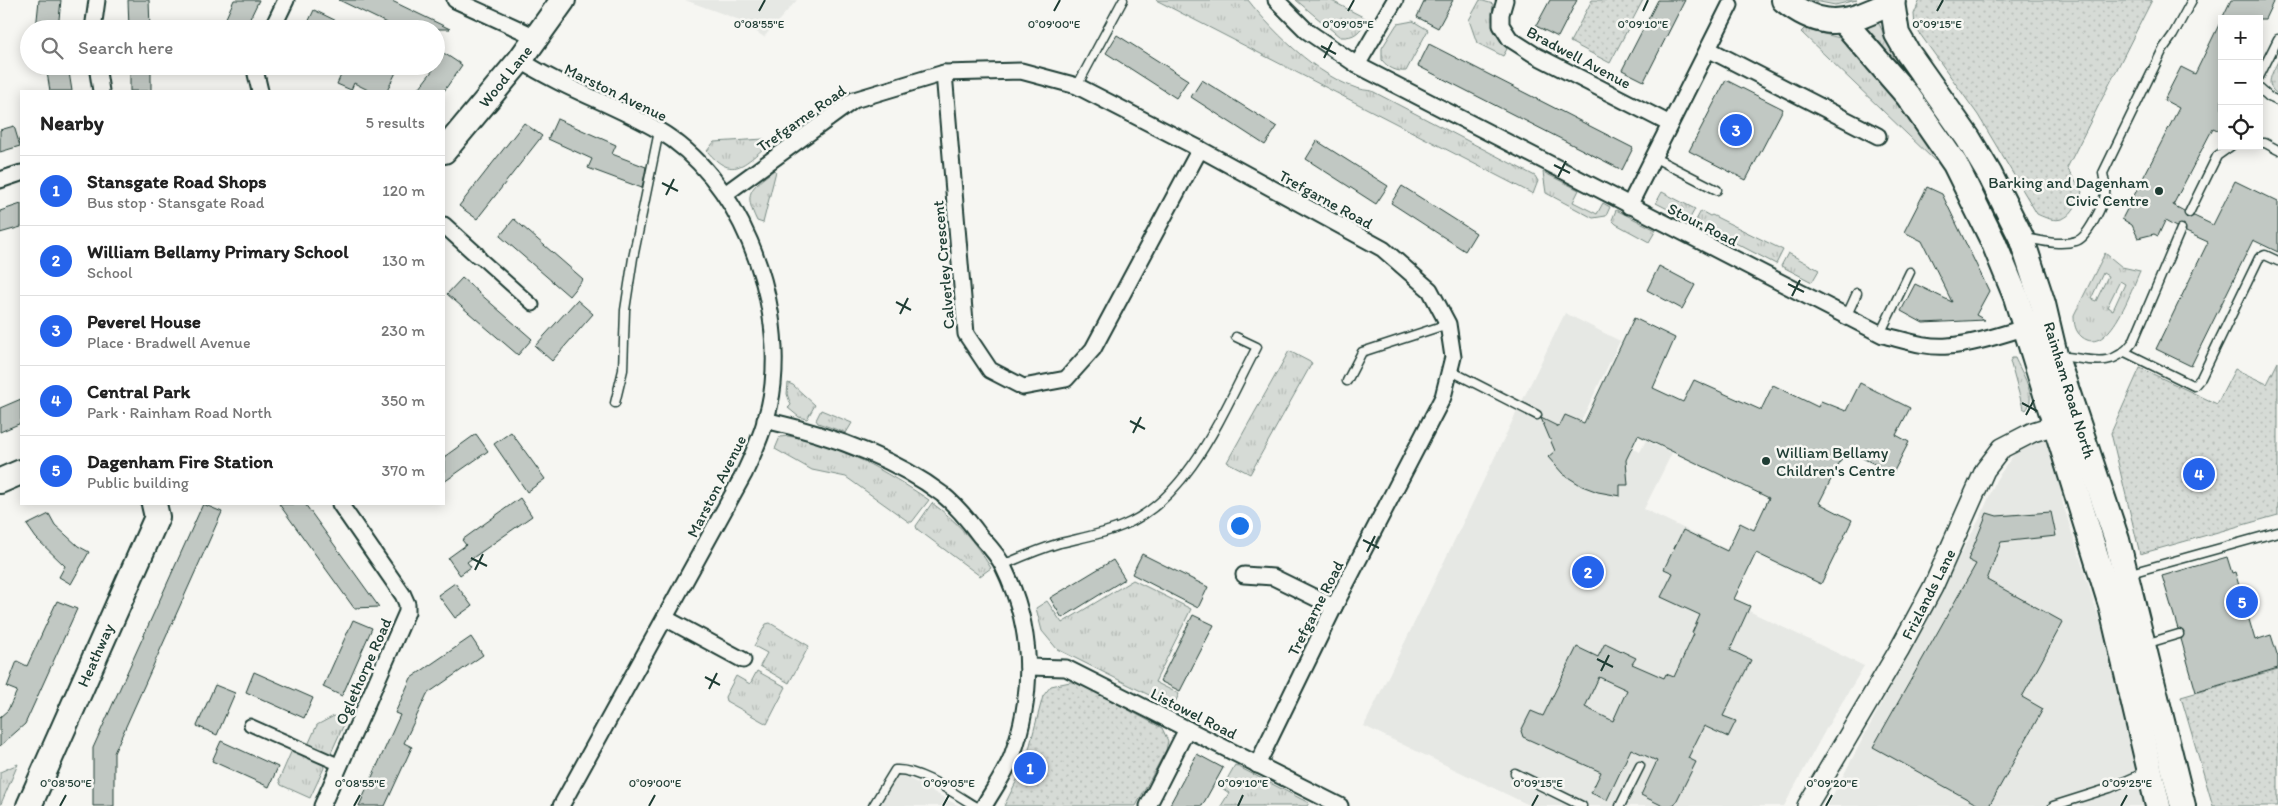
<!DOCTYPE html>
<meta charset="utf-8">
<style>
:root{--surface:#fff;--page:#f6f6f6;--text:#222;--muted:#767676;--line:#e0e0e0;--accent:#2563eb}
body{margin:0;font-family:Itim,sans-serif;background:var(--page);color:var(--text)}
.controls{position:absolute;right:15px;top:15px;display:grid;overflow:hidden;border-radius:0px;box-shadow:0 2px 12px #0003}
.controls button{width:45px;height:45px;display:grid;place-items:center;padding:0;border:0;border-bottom:1px solid var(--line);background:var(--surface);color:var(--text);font:25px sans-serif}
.you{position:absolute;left:1239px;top:525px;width:18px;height:18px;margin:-12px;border:4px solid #fff;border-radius:50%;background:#1a73e8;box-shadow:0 0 0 8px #1a73e833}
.badge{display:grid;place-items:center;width:32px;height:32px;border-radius:50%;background:var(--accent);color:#fff;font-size:16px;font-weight:700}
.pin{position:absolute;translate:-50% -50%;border:2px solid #fff;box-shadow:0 1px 5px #0006}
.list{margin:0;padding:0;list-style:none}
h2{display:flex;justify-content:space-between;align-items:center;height:65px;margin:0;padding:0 20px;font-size:21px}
h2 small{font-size:16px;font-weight:400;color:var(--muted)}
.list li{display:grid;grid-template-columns:32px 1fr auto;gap:15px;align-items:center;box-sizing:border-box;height:70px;padding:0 20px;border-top:1px solid var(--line)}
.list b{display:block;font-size:19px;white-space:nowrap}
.list p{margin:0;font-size:16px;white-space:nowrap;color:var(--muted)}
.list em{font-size:16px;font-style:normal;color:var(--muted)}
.icon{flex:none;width:28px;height:28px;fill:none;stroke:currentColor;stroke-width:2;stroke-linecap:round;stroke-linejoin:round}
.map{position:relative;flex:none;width:2278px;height:806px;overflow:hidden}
.search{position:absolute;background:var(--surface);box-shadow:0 2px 12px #0003;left:20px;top:20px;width:425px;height:55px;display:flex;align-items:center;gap:12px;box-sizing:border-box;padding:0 18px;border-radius:28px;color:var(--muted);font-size:19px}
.panel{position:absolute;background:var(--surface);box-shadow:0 2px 12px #0003;left:20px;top:90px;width:425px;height:415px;border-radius:0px}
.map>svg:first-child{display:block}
.built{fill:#e6e8e4}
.grass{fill:url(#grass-tufts);stroke:#7a8c85;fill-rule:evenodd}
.park{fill:url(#park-dots);stroke:#7a8c85}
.building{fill:#c1c8c3;stroke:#1f3d34;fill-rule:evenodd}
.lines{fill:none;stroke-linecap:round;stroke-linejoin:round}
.service-casing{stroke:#1f3d34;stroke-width:11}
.pedestrian-casing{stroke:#1f3d34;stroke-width:15}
.minor-casing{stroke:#1f3d34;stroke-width:19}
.tertiary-casing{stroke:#1f3d34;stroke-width:22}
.primary-casing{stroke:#1f3d34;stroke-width:28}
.service{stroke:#f6f6f2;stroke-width:8}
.pedestrian{stroke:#f6f6f2;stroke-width:11}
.minor{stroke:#f6f6f2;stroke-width:15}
.tertiary{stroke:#f6f6f2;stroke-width:19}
.primary{stroke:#f6f6f2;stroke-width:24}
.ticks{fill:none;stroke:#1f3d34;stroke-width:2}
.poi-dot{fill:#1f3d34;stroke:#f6f6f2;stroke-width:2}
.labels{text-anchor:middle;stroke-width:5;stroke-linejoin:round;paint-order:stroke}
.street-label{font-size:16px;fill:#1f3d34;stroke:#f6f6f2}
.poi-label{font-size:16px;fill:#1f3d34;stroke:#f6f6f2;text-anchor:end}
.ticks-label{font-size:12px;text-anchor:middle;fill:#1f3d34;stroke:#f6f6f2;stroke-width:5;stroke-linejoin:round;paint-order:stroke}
</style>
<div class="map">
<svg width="2278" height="806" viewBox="0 0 2278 806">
<defs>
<pattern id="grass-tufts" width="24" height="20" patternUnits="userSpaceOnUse" patternTransform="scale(1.25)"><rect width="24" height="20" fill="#d6dbd6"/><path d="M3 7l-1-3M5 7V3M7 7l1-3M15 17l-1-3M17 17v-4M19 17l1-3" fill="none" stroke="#b7bdb8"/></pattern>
<pattern id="park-dots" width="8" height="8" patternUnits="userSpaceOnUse" patternTransform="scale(1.25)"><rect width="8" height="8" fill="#d6dbd6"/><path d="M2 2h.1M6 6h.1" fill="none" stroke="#b7bdb8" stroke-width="1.8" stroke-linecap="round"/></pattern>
</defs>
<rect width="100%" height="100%" fill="#f6f6f2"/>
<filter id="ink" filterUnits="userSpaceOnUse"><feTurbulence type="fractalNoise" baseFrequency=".02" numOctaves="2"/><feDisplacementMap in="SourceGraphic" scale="10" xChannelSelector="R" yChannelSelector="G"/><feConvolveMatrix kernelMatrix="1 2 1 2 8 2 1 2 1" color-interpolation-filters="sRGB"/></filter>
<g filter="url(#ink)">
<g class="built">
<polygon points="685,0 797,0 764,37 737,19"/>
<polygon points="1565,313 1620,341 1580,423 1640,452 1646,440 1672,453 1644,509 1744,558 1726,600 1864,666 1826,729 1784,806 1531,806 1364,726"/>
<polygon points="2023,441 2054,441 2063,504 2158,806 1827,806 1981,516 1996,480"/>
<polygon points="892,769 959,806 871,806"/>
</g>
<g class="grass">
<path d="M1156 0H1248C1274 33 1328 88 1372 91L1535 176 1538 181 1533 194Z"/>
<path d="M1296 0H1330L1367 19C1360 32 1355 38 1340 37Z"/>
<path d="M1480 0 1493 4C1491 22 1494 35 1507 49L1503 56 1477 43 1469 20Z"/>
<polygon points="1810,0 1857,0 1835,5"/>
<path d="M1413 21 1428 30 1406 71C1397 72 1388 68 1382 60V48L1397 24Z"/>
<polygon points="1878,22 1889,44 1954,134 1946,139 1865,29"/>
<polygon points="1804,29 1844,39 1901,106 1940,162 1934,160 1801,32"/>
<path d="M764 139 768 145C743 165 733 181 707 151L714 142Z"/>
<path d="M774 170 776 171 763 223 757 221C743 192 750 189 774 170Z"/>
<polygon points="1543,172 1579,190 1573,202 1597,214 1603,203 1610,207 1606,216 1593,218 1546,193"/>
<polygon points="1662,192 1695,209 1689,220 1656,203"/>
<polygon points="1616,210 1656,230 1649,242 1616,224 1612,220"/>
<polygon points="1701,211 1710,216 1712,215 1783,250 1776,264 1695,222"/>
<polygon points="1788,253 1819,270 1812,282 1781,266"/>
<path d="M2105 253 2122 267 2140 271C2132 288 2109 358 2082 337 2075 331 2074 324 2074 315ZM2103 273 2108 276 2096 301 2091 299ZM2120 281 2125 284 2113 310 2107 307Z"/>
<polygon points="1289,351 1312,363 1250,474 1227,462"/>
<path d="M2012 358H2015C2021 372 2038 396 2026 410L2023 408 2010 361Z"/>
<polygon points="788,383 793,385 815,405 807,419 799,417 788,408 791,405 787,394"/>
<polygon points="821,410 852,423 846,433 818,423 816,420"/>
<path d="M788 436C838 443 887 472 929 500L912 522H909L846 477 812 470 775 449 780 437Z"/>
<path d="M932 503C957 521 975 542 991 568L980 576 917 529 916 526Z"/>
<polygon points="1133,580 1191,609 1155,682 1179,694 1173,707 1057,649 1042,631 1036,608 1047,601 1062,623"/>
<polygon points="770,623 809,646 789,683 760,666 767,653 754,646 766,624"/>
<polygon points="757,671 786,687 767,724 726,701 725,697 736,676 750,684"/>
<polygon points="334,716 345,722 330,755 308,745 317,725"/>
<polygon points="292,750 323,763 324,768 310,798 281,785 279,780"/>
<polygon points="18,764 0,806 0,772"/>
<polygon points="1235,765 1309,803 1307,806 1221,806 1229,793 1222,788"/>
</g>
<g class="park">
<polygon points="1592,0 1643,0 1610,63 1570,42"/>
<path d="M1920 0H2152L2067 168 2082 192C2072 217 2063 227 2037 214L1978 115 1915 27 1914 14Z"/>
<path d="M2278 61V94C2263 86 2273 72 2278 61Z"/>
<polygon points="2278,362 2278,515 2140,554 2111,433 2140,368 2217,404 2235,369 2267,384"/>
<polygon points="2278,669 2278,806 2213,806 2181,697"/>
<polygon points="1075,681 1162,728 1168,741 1166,750 1136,806 1004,806 1025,764 1043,696 1051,686"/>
</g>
<g class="building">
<polygon points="39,0 61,0 58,29 36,29"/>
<polygon points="128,0 149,0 150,29 129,29"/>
<polygon points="234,0 259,0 245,29 221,29"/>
<polygon points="339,0 390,0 450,29 399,29"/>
<polygon points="1425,0 1453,0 1438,28 1417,17"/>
<polygon points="1550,0 1577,0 1558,37 1536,26"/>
<polygon points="1658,0 1685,0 1644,81 1622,70"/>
<polygon points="2231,0 2274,0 2265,19 2222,19 2222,132 2213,128 2173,205 2184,211 2187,218 2194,216 2213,225 2235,181 2278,202 2278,252 2253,240 2191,366 2156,349 2208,242 2186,232 2184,224 2176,227 2165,221 2158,236 2154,234 2138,238 2132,225 2122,219 2179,108 2164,100 2181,67 2195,74"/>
<polygon points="314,10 353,29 305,29"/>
<polygon points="1117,35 1188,80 1176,98 1106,53"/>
<polygon points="1429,44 1633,148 1622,170 1418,66"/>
<polygon points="436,48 462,65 444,91 417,91 436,66"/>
<polygon points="46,66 68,66 72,91 50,91"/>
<rect x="130" y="66" width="21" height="25"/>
<polygon points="345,66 399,66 387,91 370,91 354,83 351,90 337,84"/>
<polygon points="1202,80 1277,127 1265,145 1191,97"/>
<polygon points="1726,80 1783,109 1746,180 1689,151"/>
<polygon points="557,119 616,145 612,154 646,167 642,188 588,168 592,159 548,139"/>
<polygon points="524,123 542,136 477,219 459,206"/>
<polygon points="14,126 20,146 0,152 0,130"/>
<polygon points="1317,141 1388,186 1376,204 1306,159"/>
<polygon points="1402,186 1476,233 1465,251 1391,203"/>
<polygon points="1927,187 1942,194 1989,291 1976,315 1985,320 1923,323 1901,311 1915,284 1952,302 1922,241 1904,232"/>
<polygon points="21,204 21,227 0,233 0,211"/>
<polygon points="514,219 583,279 569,296 500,236"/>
<polygon points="1659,266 1695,285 1682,309 1647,290"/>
<polygon points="462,278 532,339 518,355 447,294"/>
<polygon points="577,300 593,314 552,361 535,346"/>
<path d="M1634 318 1675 338 1653 388 1683 402 1694 380 1761 410 1773 385 1818 407 1821 401 1846 411 1860 383 1910 408 1896 435 1909 442 1893 473 1846 450 1819 503 1852 520 1821 584 1756 553 1734 599 1750 606 1730 650 1751 660 1723 716 1736 721 1728 737 1704 726 1688 758 1696 762 1674 806H1663L1641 795 1657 761 1631 749 1607 800 1591 793 1601 772 1523 737 1521 731 1531 711 1543 716 1577 647 1598 657 1605 643 1636 658 1632 664 1664 678 1666 674 1674 677 1694 634 1692 633 1700 615 1661 597 1673 573 1664 569 1683 530 1727 551 1740 523 1754 530 1769 498 1638 435 1626 460 1628 485H1620V496L1598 492 1582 486 1563 474 1548 457 1555 451 1541 418 1559 427 1565 415 1584 423ZM1599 677 1627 690 1613 721 1585 707Z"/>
<polygon points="21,399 21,423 0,432 0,408"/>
<polygon points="511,432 545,479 527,492 494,444"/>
<polygon points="476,434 488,451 444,482 444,457"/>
<polygon points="520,498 532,516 467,562 471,567 460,575 448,558 466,545 462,540"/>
<polygon points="203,504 222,512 114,753 114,806 93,806 93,748"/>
<polygon points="279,504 305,504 379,607 354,608"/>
<polygon points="2051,512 2056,536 2001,542 1987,580 2063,622 2022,697 2043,709 1989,806 1980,806 1873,747 1976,564 1968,560 1987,513 1997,516"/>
<polygon points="49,514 55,525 78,546 89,552 71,584 59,577 65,566 36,538 27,525"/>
<polygon points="1142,554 1208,587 1198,608 1132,574"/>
<polygon points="2227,557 2232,573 2235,572 2255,640 2271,635 2278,657 2278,668 2196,692 2181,639 2184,632 2178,629 2162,576"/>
<polygon points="1113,560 1125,579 1062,618 1050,598"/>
<polygon points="455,583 472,606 455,618 438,595"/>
<polygon points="57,601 77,609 25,724 0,746 0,717 8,710 17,691 7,687 17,661 27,666"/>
<polygon points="1193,615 1214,625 1180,691 1160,681"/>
<polygon points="353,620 372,628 342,696 323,687"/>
<polygon points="471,637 483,655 427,694 404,743 412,747 385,806 359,806 400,715 395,713 411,678"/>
<polygon points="254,672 313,698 304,718 246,692"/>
<polygon points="215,685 235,693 217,735 197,726"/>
<polygon points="221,741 278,767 269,787 212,761"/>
<polygon points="1197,754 1223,768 1202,806 1169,806"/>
</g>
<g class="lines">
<g class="service-casing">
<g id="service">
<polyline points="2259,77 2278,39"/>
<polyline points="1077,86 1123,0"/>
<polyline points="2259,88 2269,97 2278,101"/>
<polyline points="2259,143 2265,143 2278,150"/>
<polyline points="1653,157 1717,190"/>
<polyline points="2189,213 2217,156 2231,146"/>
<path d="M2026 238C2042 241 2060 246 2076 241 2087 239 2104 204 2105 193 2106 187 2104 179 2103 173L2163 49 2173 35 2192 0"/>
<polyline points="1846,317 1857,293"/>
<polyline points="1880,334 1910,272"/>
<polyline points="2125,352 2194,386 2201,378 2259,258 2265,255 2278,261"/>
<path d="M2060 356C2090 359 2112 370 2133 342L2181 229"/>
<polyline points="1449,370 1537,415"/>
<polyline points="1347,381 1362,352 1448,324"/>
<polyline points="615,403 623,370 625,310 633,258 659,131"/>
<path d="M1003 565C1021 557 1040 549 1060 543 1080 538 1103 534 1122 526 1190 499 1224 409 1257 347L1236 337"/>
<polyline points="2127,574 2278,532"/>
<polyline points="2145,644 2179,634"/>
<polyline points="1515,773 1582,806"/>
<path d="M873 806 895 770C918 768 955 794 975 806"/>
<polyline points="1620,806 1640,766"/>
<polyline points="2053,806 2110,788 2148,771"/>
</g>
</g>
<g class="pedestrian-casing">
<g id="pedestrian">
<polyline points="477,255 533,305"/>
<polyline points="250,725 340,765"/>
</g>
</g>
<g class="minor-casing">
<g id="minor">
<polyline points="455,0 536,37"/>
<path d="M1276 0 1307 31 1357 65 1883 335C1904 340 1926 348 1948 346 1976 344 2006 333 2034 325"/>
<polyline points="1505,0 1501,14 1501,25 1510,39 1535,55 1670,124"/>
<polyline points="93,29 97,0"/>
<polyline points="272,29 286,0"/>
<polyline points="1708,49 1878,136"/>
<path d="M520 60C563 88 613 104 658 130 740 178 782 294 773 384 770 416 757 446 744 474L561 806"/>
<polyline points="1357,65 1395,0"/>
<polyline points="97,66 101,91"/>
<polyline points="258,66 256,74 260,91"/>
<polyline points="944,73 966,334 990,370 1023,387 1066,379 1093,349 1200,149"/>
<polyline points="0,180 21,173"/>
<polyline points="725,194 854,100 944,73 1021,71 1077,86 1200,149 1383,249 1430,290 1448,324 1453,357 1443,397 1334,607 1257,765"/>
<polyline points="1629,206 1730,5"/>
<polyline points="444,225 477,255"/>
<path d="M765 420C826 434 892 456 942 494 957 506 969 521 980 536 988 545 998 555 1003 566 1033 627 1035 692 1012 756 1005 774 993 790 984 806"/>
<polyline points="1244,575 1273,577 1334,607"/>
<polyline points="665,618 743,660"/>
<polyline points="1028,667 1066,668 1340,806"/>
<polyline points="322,806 407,612 407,604 403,595 340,504"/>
<polyline points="1148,806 1187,729"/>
</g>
</g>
<g class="tertiary-casing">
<polyline id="tertiary" points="1807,806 1899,650 1933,587 1985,470 2002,448 2033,432 2068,421"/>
</g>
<g class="primary-casing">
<g id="primary">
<path d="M1784 0C1814 24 1838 27 1873 11 1880 8 1888 5 1893 0"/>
<polyline points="1892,2 1897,34 1908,53 1968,138 1990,175 2021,237 2043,304 2055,355 2117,540 2183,806"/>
<polyline points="1843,21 1908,96 1955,164 1993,241 2016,297 2111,605 2158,806"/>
<polyline points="444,151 520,60 563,0"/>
<polyline points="0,481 21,472"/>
<polyline points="29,806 157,517 154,504"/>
</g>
</g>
<use href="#service" class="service"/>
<use href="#pedestrian" class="pedestrian"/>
<use href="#minor" class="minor"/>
<use href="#tertiary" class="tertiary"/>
<use href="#primary" class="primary"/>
</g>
</g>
<path class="ticks" d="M759 11 765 0M1054 11 1060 0M1348 11 1354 0M1643 11 1648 0M1937 11 1943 0M1321 46 1336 54M1324 58 1332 42M1554 165 1570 173M1558 177 1566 161M662 183 678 191M666 195 674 179M1788 284 1804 292M1792 296 1800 280M896 302 911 310M900 314 908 298M2022 403 2037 411M2026 415 2034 400M1130 421 1145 429M1133 433 1141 417M1363 540 1379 548M1367 552 1375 536M471 558 487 566M475 570 483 554M1597 659 1613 667M1601 671 1609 655M705 677 720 685M709 689 717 673M60 806 66 795M354 806 360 795M649 806 655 795M943 806 949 795M1238 806 1243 795M1532 806 1538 795M1826 806 1832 795M2121 806 2127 795"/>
<g class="poi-dot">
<circle cx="2159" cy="191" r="5"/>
<circle cx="1766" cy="461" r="5"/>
</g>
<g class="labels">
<g class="street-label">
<text transform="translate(1579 57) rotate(28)" y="6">Bradwell Avenue</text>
<text transform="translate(505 76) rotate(-51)" y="6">Wood Lane</text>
<text transform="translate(616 92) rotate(26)" y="6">Marston Avenue</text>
<text transform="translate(801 118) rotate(-35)" y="6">Trefgarne Road</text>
<text transform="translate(1326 199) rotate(29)" y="6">Trefgarne Road</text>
<text transform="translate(1703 224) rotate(27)" y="6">Stour Road</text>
<text transform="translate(943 265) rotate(-95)" y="6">Calverley Crescent</text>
<text transform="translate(2070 390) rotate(73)" y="6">Rainham Road North</text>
<text transform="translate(716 486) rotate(-63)" y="6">Marston Avenue</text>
<text transform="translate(1928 594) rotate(-63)" y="6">Frizlands Lane</text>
<text transform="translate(1315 608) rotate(-63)" y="6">Trefgarne Road</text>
<text transform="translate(95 655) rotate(-66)" y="6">Heathway</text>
<text transform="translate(363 671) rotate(-66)" y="6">Oglethorpe Road</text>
<text transform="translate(1194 713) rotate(27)" y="6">Listowel Road</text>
</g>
<g class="poi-label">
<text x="2149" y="188">Barking and Dagenham<tspan x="2149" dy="18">Civic Centre</tspan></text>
<text x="1776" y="458" text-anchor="start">William Bellamy<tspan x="1776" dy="18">Children's Centre</tspan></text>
</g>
</g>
<g class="ticks-label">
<text x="759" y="28">0°08'55"E</text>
<text x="1054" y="28">0°09'00"E</text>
<text x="1348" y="28">0°09'05"E</text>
<text x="1643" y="28">0°09'10"E</text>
<text x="1937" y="28">0°09'15"E</text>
<text x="66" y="787">0°08'50"E</text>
<text x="360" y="787">0°08'55"E</text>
<text x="655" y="787">0°09'00"E</text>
<text x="949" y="787">0°09'05"E</text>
<text x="1243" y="787">0°09'10"E</text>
<text x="1538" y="787">0°09'15"E</text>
<text x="1832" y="787">0°09'20"E</text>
<text x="2127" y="787">0°09'25"E</text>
</g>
</svg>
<div class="controls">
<button>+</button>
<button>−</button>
<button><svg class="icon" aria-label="locate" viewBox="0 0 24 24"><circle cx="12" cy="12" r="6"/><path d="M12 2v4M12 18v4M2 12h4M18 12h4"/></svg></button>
</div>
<div class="you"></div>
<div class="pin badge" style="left:1030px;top:768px">1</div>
<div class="pin badge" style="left:1588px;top:572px">2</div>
<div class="pin badge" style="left:1736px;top:130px">3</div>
<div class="pin badge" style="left:2199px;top:474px">4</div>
<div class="pin badge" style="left:2242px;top:602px">5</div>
<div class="search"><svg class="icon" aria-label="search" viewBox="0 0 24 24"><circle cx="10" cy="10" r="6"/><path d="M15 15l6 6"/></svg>Search here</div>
<section class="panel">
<h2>Nearby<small>5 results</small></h2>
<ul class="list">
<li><span class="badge">1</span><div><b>Stansgate Road Shops</b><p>Bus stop · Stansgate Road</p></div><em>120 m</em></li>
<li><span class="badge">2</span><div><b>William Bellamy Primary School</b><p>School</p></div><em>130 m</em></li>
<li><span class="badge">3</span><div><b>Peverel House</b><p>Place · Bradwell Avenue</p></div><em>230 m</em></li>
<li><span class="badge">4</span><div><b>Central Park</b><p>Park · Rainham Road North</p></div><em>350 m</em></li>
<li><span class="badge">5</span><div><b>Dagenham Fire Station</b><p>Public building</p></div><em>370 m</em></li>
</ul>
</section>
</div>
